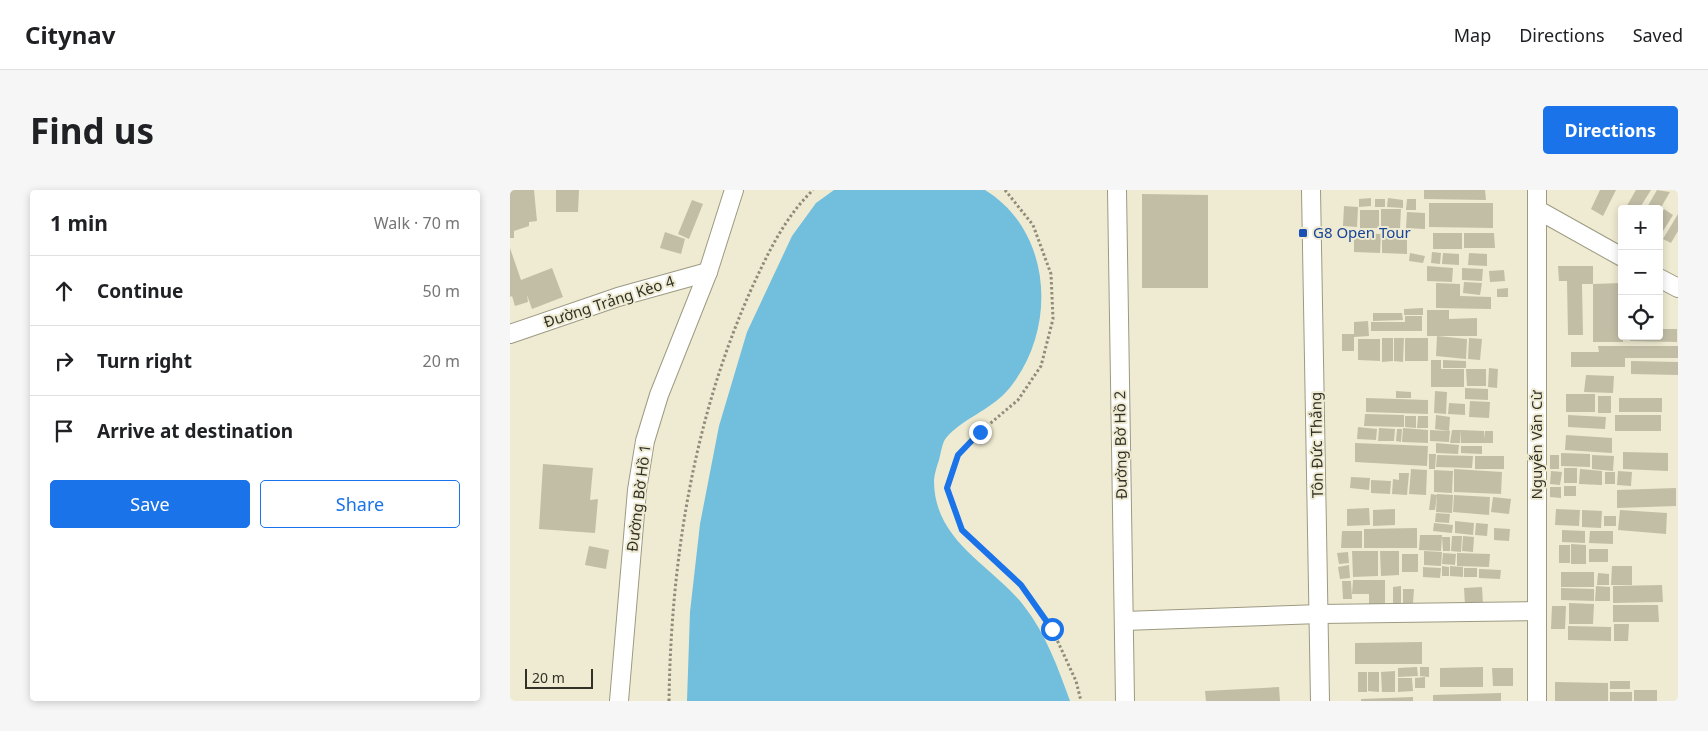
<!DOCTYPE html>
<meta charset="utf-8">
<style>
:root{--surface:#fff;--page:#f6f6f6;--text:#202124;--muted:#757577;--line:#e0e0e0;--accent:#1a73e8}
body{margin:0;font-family:"Noto Sans",sans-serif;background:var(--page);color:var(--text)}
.controls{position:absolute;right:15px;top:15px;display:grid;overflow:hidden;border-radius:5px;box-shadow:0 2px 8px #0003}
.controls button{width:45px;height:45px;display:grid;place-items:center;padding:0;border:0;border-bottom:1px solid var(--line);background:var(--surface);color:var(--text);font:25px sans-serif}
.scale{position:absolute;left:15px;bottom:12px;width:68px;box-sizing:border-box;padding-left:5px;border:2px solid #323127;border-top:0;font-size:14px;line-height:18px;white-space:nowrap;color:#323127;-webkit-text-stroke:4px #efebd2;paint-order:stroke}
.stop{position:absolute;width:15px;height:15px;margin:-11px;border:4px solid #1a73e8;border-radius:50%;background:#fff}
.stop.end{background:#1a73e8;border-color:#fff;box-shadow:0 1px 5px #0008}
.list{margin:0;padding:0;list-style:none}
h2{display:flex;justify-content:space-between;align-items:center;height:65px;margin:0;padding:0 20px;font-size:21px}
h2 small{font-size:16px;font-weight:400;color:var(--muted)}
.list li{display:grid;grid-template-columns:32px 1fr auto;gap:15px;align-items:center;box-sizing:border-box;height:70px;padding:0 20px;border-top:1px solid var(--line)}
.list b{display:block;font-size:19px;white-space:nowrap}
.list em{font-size:16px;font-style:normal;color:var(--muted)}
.actions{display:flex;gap:10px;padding:15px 20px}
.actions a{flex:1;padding:11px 0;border:1px solid var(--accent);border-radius:5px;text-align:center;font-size:18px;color:var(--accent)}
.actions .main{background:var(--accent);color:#fff}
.icon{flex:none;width:28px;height:28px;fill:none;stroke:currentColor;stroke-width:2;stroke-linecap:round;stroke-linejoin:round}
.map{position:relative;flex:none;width:1168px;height:511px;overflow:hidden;border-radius:5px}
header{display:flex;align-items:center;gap:30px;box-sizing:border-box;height:70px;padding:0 25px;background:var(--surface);border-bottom:1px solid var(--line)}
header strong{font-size:24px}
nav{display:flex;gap:28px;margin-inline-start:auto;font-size:18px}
.intro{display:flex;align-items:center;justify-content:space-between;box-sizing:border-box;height:120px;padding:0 30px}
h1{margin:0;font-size:35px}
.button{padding:12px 22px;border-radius:5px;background:var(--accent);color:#fff;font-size:18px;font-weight:700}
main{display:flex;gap:30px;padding:0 30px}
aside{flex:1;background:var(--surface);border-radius:5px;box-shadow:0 2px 8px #0003}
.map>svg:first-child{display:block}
.water{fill:#71bedd}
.building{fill:#c2bea6}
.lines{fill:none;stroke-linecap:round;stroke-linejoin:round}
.minor-casing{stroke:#9d9a82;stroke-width:20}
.path{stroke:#8f8c7b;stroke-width:3;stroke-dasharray:2.5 2.5;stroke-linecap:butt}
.minor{stroke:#fff;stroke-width:18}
.route{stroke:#1a73e8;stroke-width:6}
.transit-dot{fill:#1a4fb4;stroke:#efebd2;stroke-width:2}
.labels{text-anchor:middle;stroke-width:4;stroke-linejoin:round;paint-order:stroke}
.transit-label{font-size:15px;fill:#164399;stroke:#efebd2;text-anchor:start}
.street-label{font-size:15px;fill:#323127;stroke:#efebd2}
</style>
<header>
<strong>Citynav</strong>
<nav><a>Map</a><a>Directions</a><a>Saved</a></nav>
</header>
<div class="intro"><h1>Find us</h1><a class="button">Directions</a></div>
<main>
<aside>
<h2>1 min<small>Walk · 70 m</small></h2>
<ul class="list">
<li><svg class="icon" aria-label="ahead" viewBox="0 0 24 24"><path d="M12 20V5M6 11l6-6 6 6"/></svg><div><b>Continue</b></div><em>50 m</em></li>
<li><svg class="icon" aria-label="right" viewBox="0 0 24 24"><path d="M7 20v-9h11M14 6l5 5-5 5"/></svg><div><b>Turn right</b></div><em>20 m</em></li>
<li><svg class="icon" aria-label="arrive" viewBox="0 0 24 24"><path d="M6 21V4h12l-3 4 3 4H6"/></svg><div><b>Arrive at destination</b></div></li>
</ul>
<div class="actions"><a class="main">Save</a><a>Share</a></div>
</aside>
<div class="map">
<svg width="1168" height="511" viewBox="0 0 1168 511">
<rect width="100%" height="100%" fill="#efebd2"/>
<path class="water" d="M324 0H475C544 42 548 144 496 202 480 220 452 229 436 248 432 253 431 263 429 270 427 276 424 285 424 292 425 352 481 374 514 416 536 444 548 478 560 511H177L180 422 190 334 209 236 237 142 282 46 306 13Z"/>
<g class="building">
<polygon points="0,0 24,0 27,31 19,32 19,36 4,41 4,48 0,48"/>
<polygon points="46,0 69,0 68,22 46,22"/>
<polygon points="914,0 975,0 976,10 914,9"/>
<polygon points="1090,0 1106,0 1093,26 1081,19"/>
<polygon points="1126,0 1141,0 1129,19 1115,19"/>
<polygon points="1147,0 1160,2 1150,19 1136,19"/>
<polygon points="632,4 698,5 698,98 632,98"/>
<polygon points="861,8 861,16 849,17 849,9"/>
<polygon points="878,8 893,10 893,18 877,17"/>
<rect x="865" y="9" width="10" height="8"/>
<polygon points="897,9 906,9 906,20 896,20"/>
<polygon points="182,10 193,14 179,49 168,44"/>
<polygon points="919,13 983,13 983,38 919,37"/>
<polygon points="834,16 848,17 847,37 833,36"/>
<polygon points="871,19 891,19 890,38 871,38"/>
<polygon points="1154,19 1163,25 1150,46 1149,28"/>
<rect x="850" y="20" width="19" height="18"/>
<polygon points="897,22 915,23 915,39 896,38"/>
<polygon points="1168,24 1168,41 1161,53 1153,49"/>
<polygon points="155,42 175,49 171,64 150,58"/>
<polygon points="844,43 871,44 870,63 844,62"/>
<rect x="923" y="43" width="29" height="16"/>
<polygon points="954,43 984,43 985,58 954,58"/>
<polygon points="872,44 897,44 897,64 872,63"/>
<polygon points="0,58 11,90 42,78 53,107 22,119 17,105 18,112 5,116 2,106 0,107"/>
<polygon points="922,62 931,63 930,74 921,73"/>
<polygon points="900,63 915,66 913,73 899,71"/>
<polygon points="933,63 949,64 949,75 932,74"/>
<polygon points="959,63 977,64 977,76 958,75"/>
<polygon points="917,76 943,78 942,92 917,91"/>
<polygon points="1048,76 1083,76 1083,94 1072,94 1073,145 1058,145 1057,91 1049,91"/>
<polygon points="952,78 973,79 972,91 952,90"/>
<polygon points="994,80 995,91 980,92 979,81"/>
<polygon points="954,92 972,93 970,105 953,103"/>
<polygon points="926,93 950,94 950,106 981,107 981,119 926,118"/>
<polygon points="1112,93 1113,152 1083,152 1083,94"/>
<polygon points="998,98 998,107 987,107 987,99"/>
<polygon points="913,118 913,125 894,125 894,119"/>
<polygon points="917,120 939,120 939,129 967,128 967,146 917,146"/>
<polygon points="863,123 892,123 893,130 863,131"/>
<polygon points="895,126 912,126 912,141 861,141 861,132 895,132"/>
<polygon points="858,131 859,146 844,147 844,132"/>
<polygon points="1149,139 1167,139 1167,152 1120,151 1120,146 1149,146"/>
<rect x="832" y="144" width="12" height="17"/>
<polygon points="927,146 957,149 956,169 926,166"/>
<polygon points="872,148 883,148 883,171 872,172"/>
<polygon points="884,148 894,148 893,172 884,171"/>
<rect x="895" y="148" width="23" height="23"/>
<polygon points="959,148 972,149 970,170 958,169"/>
<polygon points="848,149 870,149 870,171 848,170"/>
<polygon points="1088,156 1168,156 1168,168 1115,168 1115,177 1061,177 1061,162 1089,162"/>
<polygon points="921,170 931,170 931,179 954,179 954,197 921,197"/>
<polygon points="933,170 956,171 956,178 933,178"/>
<polygon points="1121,171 1168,172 1168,185 1121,184"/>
<polygon points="979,178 988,179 987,198 978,197"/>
<polygon points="956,179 976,179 976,196 957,196"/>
<polygon points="1076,185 1104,186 1103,203 1074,202"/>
<polygon points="955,198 978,199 978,210 955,209"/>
<polygon points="886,201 901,202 901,208 886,208"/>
<polygon points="925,201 937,202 936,224 924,223"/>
<rect x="1056" y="204" width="29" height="18"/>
<rect x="1088" y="206" width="13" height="17"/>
<polygon points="856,208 918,210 918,224 856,222"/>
<rect x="1109" y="208" width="43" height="14"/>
<polygon points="960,211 980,212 979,228 959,227"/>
<polygon points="939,213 955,214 955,225 938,224"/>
<polygon points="855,224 894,225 894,237 854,236"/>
<polygon points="926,225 940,227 939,241 925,239"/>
<polygon points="1058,225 1096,227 1095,239 1058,237"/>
<rect x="1105" y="225" width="46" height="16"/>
<polygon points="895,226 906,226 906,238 895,237"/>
<polygon points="908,226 918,226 918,238 907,238"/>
<polygon points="848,237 867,239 866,250 847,249"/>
<polygon points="869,238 885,239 884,251 868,251"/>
<polygon points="893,238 918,240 918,253 892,252"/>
<polygon points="887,239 892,239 891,252 886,251"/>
<polygon points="920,240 940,241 939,252 920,251"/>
<polygon points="942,240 951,240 950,253 940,253"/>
<polygon points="951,240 974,241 975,249 975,241 983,241 983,253 951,253"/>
<polygon points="1056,245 1102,248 1102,263 1055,260"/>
<polygon points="845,253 918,256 917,276 845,272"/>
<polygon points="926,253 949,255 948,264 926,263"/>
<polygon points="951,256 972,256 972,264 951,263"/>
<polygon points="1113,262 1158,263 1158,281 1113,279"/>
<polygon points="1051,263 1080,264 1080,277 1051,276"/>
<polygon points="919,264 926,264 925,279 919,279"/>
<polygon points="927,265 963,266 962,278 926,277"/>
<rect x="1040" y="265" width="9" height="14"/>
<polygon points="1082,265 1104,266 1103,281 1082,279"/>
<rect x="965" y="266" width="29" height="13"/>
<polygon points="33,274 83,278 80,310 88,309 85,343 29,339"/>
<rect x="1054" y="278" width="13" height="15"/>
<polygon points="901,279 917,280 916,305 899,304"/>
<polygon points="944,279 992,282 991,304 944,302"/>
<polygon points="1070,279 1092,281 1092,295 1069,294"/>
<polygon points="924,280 943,281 942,303 924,302"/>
<polygon points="1041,281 1052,282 1050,295 1040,294"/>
<polygon points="1108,281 1122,282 1121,296 1107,295"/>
<rect x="1095" y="282" width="10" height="12"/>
<polygon points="889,283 899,283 897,305 882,304 883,289 889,290"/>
<polygon points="841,287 860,288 859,300 840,298"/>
<polygon points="861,290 881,291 880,304 861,303"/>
<rect x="1054" y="296" width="12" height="10"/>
<polygon points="1040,297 1051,297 1051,308 1040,307"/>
<polygon points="1166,298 1166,316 1107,318 1107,300"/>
<polygon points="921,304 927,305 925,320 919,320"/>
<polygon points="927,304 943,305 942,323 926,322"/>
<polygon points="944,305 980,307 979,325 943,322"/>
<polygon points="983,307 1001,309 999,324 981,322"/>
<polygon points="859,318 860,335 837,336 837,319"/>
<polygon points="885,319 885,335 863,336 863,320"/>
<polygon points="1046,319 1070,320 1069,336 1045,335"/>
<polygon points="1072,320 1092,321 1091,338 1072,337"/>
<polygon points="1110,320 1157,323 1156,344 1108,340"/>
<polygon points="926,323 940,324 939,333 925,332"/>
<rect x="1094" y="326" width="12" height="10"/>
<polygon points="945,331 964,333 963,345 945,343"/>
<polygon points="924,333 943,335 942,343 923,341"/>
<polygon points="966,333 978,334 977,346 965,345"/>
<polygon points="907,338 907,358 854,358 854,339"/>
<polygon points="984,338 1000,339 999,351 984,350"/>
<polygon points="1052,340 1075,341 1075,353 1052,352"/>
<polygon points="832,341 852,341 852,358 831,358"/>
<polygon points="1080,341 1103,341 1103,354 1079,353"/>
<polygon points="910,345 932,345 931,361 909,360"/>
<polygon points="942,346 952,346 951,362 941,361"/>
<polygon points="953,346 964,347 963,362 952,361"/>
<polygon points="932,347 940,347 940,361 933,361"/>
<polygon points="1061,354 1076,355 1076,374 1061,374"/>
<rect x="1049" y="355" width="11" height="18"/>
<polygon points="79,356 99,360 96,379 75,375"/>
<rect x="1079" y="359" width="19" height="13"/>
<polygon points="842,361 868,361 868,386 843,387"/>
<polygon points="870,361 889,361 889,385 871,386"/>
<polygon points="914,361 932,362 931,376 914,375"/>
<polygon points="838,362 839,373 829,374 827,363"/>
<polygon points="933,363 946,364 945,375 932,374"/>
<polygon points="947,363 980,364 979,377 947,376"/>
<rect x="892" y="364" width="16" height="18"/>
<polygon points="839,375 840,388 830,389 828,377"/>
<polygon points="932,376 939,377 939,386 932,386"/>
<polygon points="940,376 953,377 953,387 940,386"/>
<polygon points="1102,376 1122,376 1122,395 1101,395"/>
<polygon points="913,377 931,378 930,388 913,387"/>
<rect x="954" y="378" width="13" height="9"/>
<polygon points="969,379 991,380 990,389 969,388"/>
<rect x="1051" y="382" width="33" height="15"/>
<polygon points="1088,383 1099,384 1099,395 1087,395"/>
<polygon points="843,390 875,390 875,414 859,414 859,404 842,404"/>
<polygon points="832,391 841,391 842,409 833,409"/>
<polygon points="1152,395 1153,412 1103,413 1103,396"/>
<polygon points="891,396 891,414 883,414 883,397"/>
<polygon points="1086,396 1100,397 1100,411 1085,411"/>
<polygon points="972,397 973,414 955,415 954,398"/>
<polygon points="1051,398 1084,399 1084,411 1051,410"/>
<polygon points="893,399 904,399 903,413 893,413"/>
<polygon points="1059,413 1084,414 1083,434 1059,434"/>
<polygon points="1103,415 1148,415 1149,432 1103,432"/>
<polygon points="1042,416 1056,416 1055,439 1041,439"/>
<polygon points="1104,434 1119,434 1118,451 1104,451"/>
<polygon points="1058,436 1101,437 1101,451 1058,450"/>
<polygon points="912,452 912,474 845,474 845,453"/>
<polygon points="907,477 908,486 888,487 888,478"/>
<polygon points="910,477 919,477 919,487 910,486"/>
<polygon points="973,477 973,497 930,497 930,478"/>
<polygon points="982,478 1003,478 1003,496 983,496"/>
<polygon points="885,481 885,502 872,502 871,482"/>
<rect x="848" y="482" width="9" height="20"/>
<polygon points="858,482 869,482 869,502 858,501"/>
<polygon points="915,487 915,498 905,498 905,488"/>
<polygon points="888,488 902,488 903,501 888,502"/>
<rect x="1100" y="491" width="20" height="8"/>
<polygon points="1045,492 1098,493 1098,511 1045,511"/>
<polygon points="769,497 770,511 696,511 695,501"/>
<rect x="1124" y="500" width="23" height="11"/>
<rect x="1100" y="502" width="22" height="9"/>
<polygon points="991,503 991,511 923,511 923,505"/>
<polygon points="903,507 903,511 851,511 851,509"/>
</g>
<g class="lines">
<g class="minor-casing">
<g id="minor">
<polyline points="607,0 615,511"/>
<polyline points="801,0 810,511"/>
<polyline points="1028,20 1112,67"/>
<polyline points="1149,88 1168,98"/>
<polyline points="0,144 108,107 198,82"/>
<polyline points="614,431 810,424 1027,421"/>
<polyline points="109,511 127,300 135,251 149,205 198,82 224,0"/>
<polyline points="1027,511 1027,0"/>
</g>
</g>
<g class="path">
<polyline points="495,0 523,35 541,84 543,129 531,176 508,210 470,242 448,265 437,298 452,340 511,395 542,439 566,491 571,511"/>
<path d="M159 511C161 371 183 231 240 102 257 65 274 28 303 0"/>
</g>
<use href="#minor" class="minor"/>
</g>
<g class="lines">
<polyline class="route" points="470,242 448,265 437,298 452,340 511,395 542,439"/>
</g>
<rect class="transit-dot" x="788" y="38" width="10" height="10" rx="2.5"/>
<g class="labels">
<g class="transit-label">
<text x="803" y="48">G8 Open Tour</text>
</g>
<g class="street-label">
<text transform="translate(99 112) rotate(-18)" y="5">Đường Trảng Kèo 4</text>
<text transform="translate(611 255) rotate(-91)" y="5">Đường Bờ Hồ 2</text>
<text transform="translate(807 255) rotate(-91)" y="5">Tôn Đức Thắng</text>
<text transform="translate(1027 255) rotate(-90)" y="5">Nguyễn Văn Cừ</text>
<text transform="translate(129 308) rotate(-83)" y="5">Đường Bờ Hồ 1</text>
</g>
</g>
</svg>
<div class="controls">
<button>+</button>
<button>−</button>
<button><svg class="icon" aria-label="locate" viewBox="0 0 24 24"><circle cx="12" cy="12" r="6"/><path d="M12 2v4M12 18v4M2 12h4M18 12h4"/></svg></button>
</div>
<div class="scale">20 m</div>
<div class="stop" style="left:542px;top:439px"></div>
<div class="stop end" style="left:470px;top:242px"></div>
</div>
</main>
